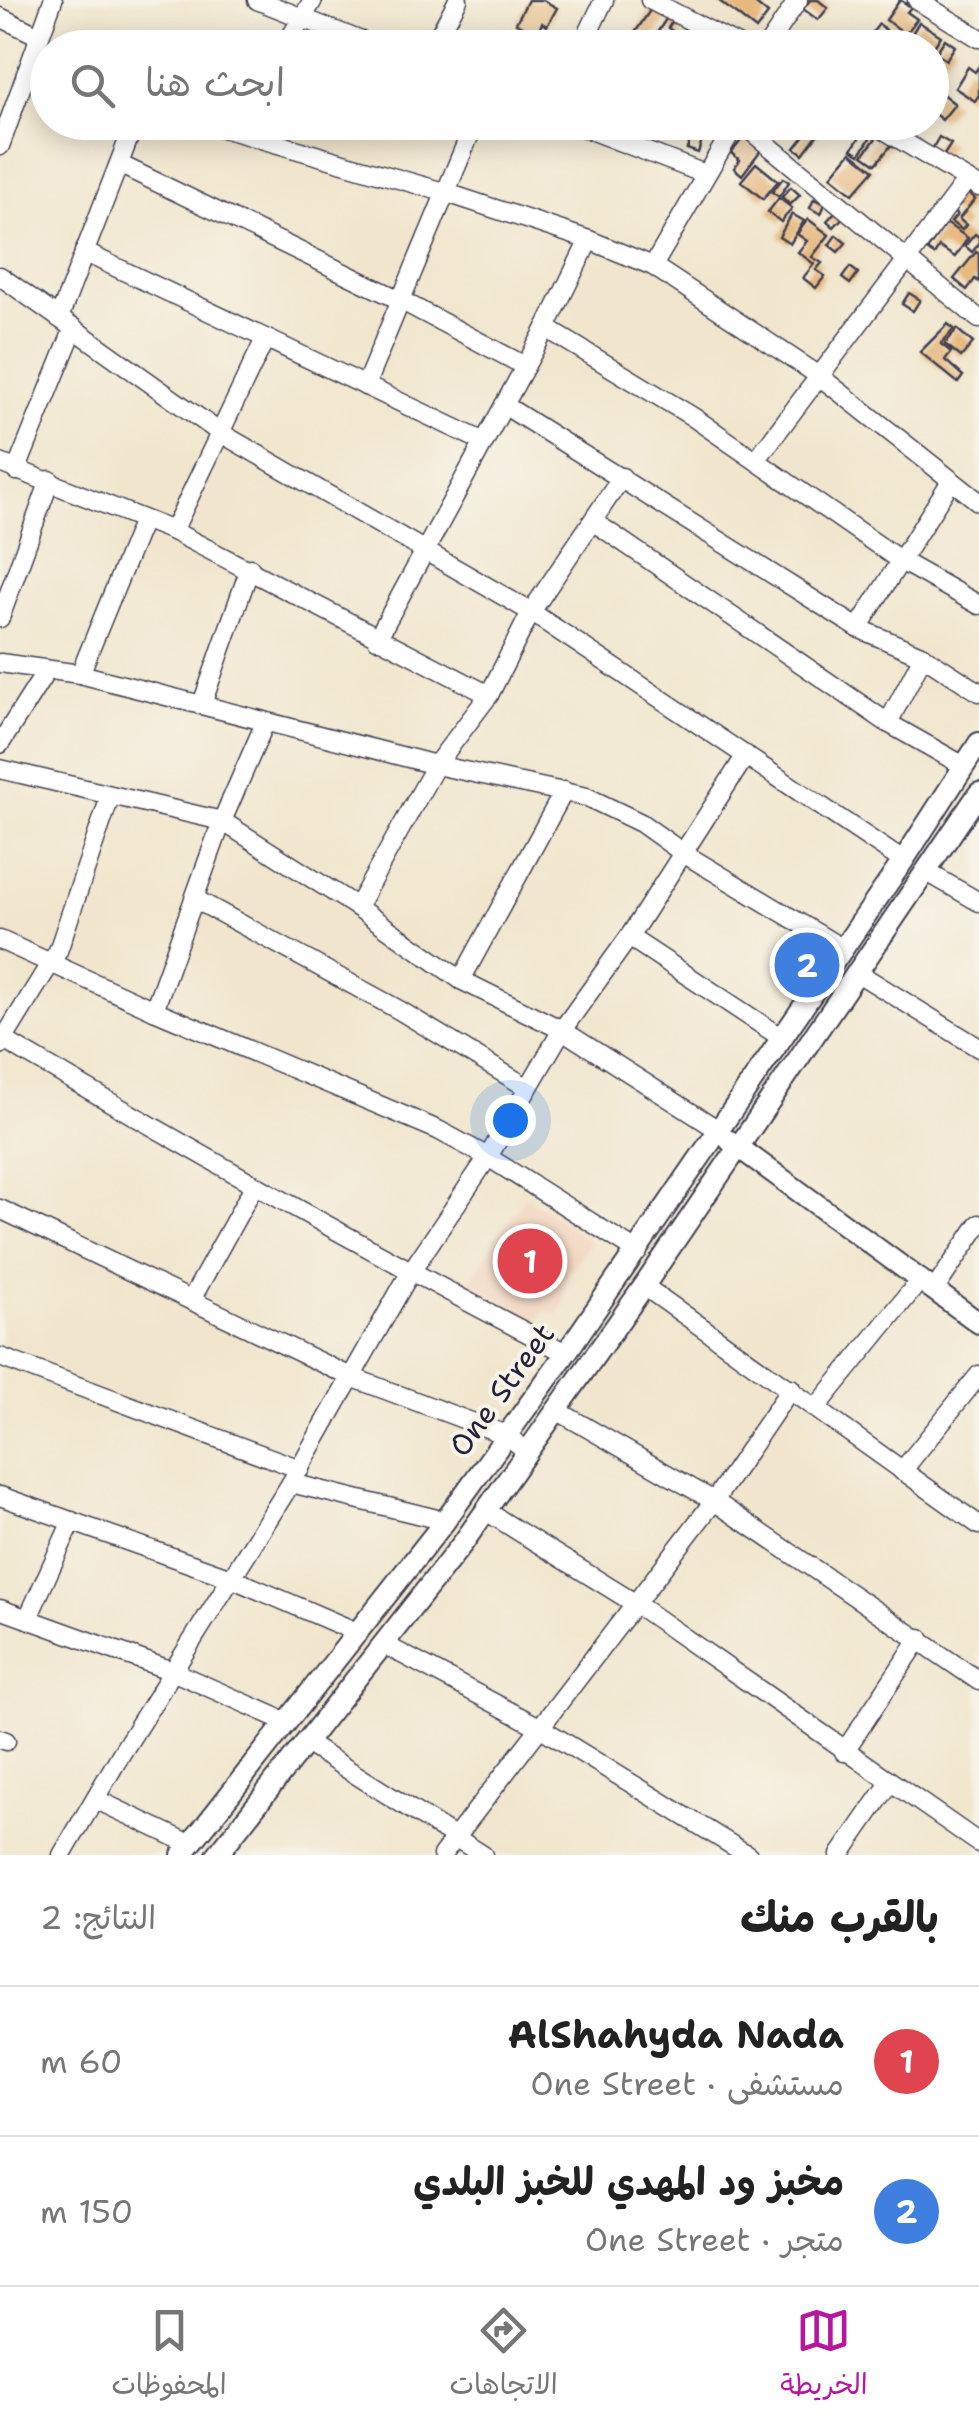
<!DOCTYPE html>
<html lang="ar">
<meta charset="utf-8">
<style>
:root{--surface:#fff;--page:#f6f6f6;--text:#222;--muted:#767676;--line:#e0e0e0;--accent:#b5179e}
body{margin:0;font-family:"Shantell Sans","Playpen Sans Arabic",sans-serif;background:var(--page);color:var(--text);direction:rtl}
.you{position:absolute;left:510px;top:1120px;width:35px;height:35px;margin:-25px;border:8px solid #fff;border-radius:50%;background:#1a73e8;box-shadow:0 0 0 15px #1a73e833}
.badge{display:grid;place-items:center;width:65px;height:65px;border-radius:50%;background:var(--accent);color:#fff;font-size:32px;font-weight:700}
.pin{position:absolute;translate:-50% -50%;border:5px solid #fff;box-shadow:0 2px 10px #0006}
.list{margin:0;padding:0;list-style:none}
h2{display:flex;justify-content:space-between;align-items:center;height:130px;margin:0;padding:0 40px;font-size:42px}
h2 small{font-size:32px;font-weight:400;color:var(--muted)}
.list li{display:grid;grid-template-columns:65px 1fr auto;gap:30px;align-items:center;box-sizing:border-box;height:150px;padding:0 40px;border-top:2px solid var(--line)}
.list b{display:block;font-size:38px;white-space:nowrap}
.list p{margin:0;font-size:32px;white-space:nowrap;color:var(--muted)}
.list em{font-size:32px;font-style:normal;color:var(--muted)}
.icon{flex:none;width:55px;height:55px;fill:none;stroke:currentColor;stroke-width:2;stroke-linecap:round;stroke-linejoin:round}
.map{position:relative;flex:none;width:979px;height:1855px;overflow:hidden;direction:ltr}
.search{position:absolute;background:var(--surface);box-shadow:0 5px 25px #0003;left:30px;right:30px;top:30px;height:110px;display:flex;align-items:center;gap:25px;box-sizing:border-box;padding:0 35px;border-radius:55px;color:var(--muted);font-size:38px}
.sheet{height:430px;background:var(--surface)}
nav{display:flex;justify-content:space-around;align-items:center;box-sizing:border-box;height:140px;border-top:2px solid var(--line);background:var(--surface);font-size:28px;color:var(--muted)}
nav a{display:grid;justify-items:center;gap:5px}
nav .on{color:var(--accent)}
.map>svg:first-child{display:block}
.built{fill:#f2d4be}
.building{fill:#e6b87e}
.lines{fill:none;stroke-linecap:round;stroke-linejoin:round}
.minor-casing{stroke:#413f51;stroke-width:21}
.tertiary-casing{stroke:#413f51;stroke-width:24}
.minor{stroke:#fff;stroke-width:18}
.tertiary{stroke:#fff;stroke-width:20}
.labels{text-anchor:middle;stroke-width:8;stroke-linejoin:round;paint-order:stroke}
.street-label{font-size:30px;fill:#22223b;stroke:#f7f3e8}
</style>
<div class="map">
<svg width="979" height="1855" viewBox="0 0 979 1855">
<rect width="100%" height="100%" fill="#f7f3e8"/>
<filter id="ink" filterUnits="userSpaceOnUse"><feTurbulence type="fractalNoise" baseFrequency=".01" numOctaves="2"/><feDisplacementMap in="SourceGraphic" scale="20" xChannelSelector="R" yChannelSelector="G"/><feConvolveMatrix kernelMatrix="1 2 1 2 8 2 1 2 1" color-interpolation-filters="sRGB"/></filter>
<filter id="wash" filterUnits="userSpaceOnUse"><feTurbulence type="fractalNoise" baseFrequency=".0048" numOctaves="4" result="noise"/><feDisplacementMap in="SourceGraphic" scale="40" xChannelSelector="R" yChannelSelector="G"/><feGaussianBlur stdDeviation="2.25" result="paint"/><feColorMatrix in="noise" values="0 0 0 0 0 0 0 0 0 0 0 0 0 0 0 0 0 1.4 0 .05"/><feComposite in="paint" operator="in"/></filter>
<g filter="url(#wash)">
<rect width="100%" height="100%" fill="#f1e6cd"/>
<polygon class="built" points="526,1196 591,1241 562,1283 566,1287 561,1295 567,1299 556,1316 546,1310 536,1325 469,1281"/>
<g id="blocks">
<g class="building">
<polygon points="528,0 543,0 557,8 547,26 542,23 537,34 516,23"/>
<polygon points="718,0 751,0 768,14 756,30"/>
<polygon points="810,0 818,0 828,8 818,20 803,9"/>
<polygon points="900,0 911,7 907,12 917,19 899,43 893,38 899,29 886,20"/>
<polygon points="655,3 670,13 651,42 660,48 635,48 628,43"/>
<polygon points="677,14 689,22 680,36 668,28"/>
<polygon points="919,22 941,36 933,48 919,48 908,40"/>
<polygon points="879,24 886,30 879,38 872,33"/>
<polygon points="945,39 955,46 946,60 936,53"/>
<polygon points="979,66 979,95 975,101 955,88 968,67 975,72"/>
<polygon points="932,72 943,81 936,89 955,104 942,120 932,112"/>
<polygon points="806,122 812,122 821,130 803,154 795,148 806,134 800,130"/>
<polygon points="865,129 873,134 860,154 852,149"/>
<polygon points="880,133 893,143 876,164 863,155"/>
<polygon points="692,136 702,140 698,153 687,149"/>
<polygon points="744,137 761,150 742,175 734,168 740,160 731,153"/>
<polygon points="939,137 951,144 942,158 931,151"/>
<polygon points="851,152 874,170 853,194 831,176"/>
<polygon points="756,163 778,181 763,199 741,181"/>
<polygon points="783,178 789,182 779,197 772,192"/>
<polygon points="791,187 800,195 790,205 782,197"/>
<polygon points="961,187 975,199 959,219 966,225 962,230 951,222 957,215 945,206"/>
<polygon points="779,198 792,208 781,222 768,212"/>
<polygon points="814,199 825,204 821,214 810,208"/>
<polygon points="837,210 844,216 834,227 827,221"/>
<polygon points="792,214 804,221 790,244 779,237"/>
<polygon points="808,219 829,235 812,257 822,263 816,270 825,276 816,288 803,278 814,264 798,252 807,241 797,234"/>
<polygon points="946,223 968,238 955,257 939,247 934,255 927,250"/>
<polygon points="975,234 979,237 979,244 972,252 965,246"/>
<polygon points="836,235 846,243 838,252 829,245"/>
<polygon points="976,252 979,254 979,282 975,279 967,290 954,279"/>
<polygon points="850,267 858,273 850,284 842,278"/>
<polygon points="909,293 920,300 913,311 902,304"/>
<polygon points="948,324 954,329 941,344 951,352 945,360 963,376 958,383 920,352"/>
<polygon points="957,329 973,343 961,357 945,344"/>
</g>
</g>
</g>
<g filter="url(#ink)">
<use href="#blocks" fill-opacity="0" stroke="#413f51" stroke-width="2.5"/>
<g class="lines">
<g class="minor-casing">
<g id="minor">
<polyline points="257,0 379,48"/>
<polyline points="650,0 743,48"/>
<polyline points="917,0 979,38"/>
<polyline points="0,17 39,36"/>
<polyline points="284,48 313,0"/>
<polyline points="432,48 458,0"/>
<polyline points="581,48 604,0"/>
<polyline points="766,48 798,0"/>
<polyline points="26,74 48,80"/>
<polyline points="202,122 447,193 589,240 653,266 818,375 979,502"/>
<polyline points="569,122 705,174"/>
<polyline points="740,122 979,319"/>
<polyline points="871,122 979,187"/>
<polyline points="0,146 53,0"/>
<polyline points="119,164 402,301 525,366"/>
<polyline points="84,252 484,442"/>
<polyline points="653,266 737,122"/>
<polyline points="0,276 219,432 531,612 903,861"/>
<polyline points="59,318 135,122"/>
<polyline points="546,328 693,417 901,561 979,605"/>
<polyline points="365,386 475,122"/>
<polyline points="504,405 858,628 923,656 979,692"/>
<polyline points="757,459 967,180"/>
<polyline points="0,463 173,531 489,695"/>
<polyline points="16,471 74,328"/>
<polyline points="594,522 888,723 964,766"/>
<polyline points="173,531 265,339"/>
<polyline points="0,618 50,480"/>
<polyline points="858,628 951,481"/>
<polyline points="377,639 546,328 589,240"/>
<polyline points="0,663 80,674 436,765 587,797 641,823 683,853 843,949"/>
<polyline points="80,674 143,520"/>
<polyline points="202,704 250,568"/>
<polyline points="888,723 923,656"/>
<polyline points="0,744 47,670"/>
<polyline points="0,769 222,821 357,907 461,980 562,1030 717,1129"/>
<polyline points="927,872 979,902"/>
<polyline points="195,899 399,1010 528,1088"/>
<polyline points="357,907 436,765 489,695 531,612 622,477"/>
<polyline points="629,937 782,1038"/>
<polyline points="0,940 154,1010 438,1130 488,1157 638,1252"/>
<polyline points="858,973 979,1048"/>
<polyline points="461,980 564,791"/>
<polyline points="154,1010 222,821 265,723"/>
<path d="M4 1040C189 1149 375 1255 566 1353"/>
<polyline points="0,1045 58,951 110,797"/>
<polyline points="0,1209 351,1377 506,1435 528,1452"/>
<polyline points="644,1286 979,1525"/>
<polyline points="935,1289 979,1224"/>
<polyline points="191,1300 254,1186"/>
<polyline points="0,1357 300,1469"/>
<polyline points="817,1407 921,1279"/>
<polyline points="558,1411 714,1501 979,1681"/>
<polyline points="902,1471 979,1375"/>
<polyline points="291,1483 445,1521"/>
<polyline points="0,1496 231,1578 359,1633"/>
<polyline points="486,1511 636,1604 979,1843"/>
<polyline points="0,1609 172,1671 287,1722"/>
<polyline points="28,1618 72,1521"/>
<polyline points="385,1645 541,1728 748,1855"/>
<polyline points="0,1739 6,1741"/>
<polyline points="306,1743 483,1855"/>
<polyline points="844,1752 920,1638"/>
<polyline points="95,1799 190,1844"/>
<polyline points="62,1855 121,1754 291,1483 410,1273 488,1157 562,1030 629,937 746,755"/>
<polyline points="442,1855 714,1501 791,1388"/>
<polyline points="840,1855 890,1783"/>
</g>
</g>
<g class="tertiary-casing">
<g id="tertiary">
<polyline points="730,1141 979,1323"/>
<polyline points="182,1855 445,1521 566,1353 903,861 979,743"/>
<polyline points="217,1855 463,1543 644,1286 979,793"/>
</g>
</g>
<use href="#minor" class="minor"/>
<use href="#tertiary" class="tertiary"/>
</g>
</g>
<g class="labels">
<g class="street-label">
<text transform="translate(502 1390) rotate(-54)" y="10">One Street</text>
</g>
</g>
</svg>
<div class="you"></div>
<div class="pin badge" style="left:530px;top:1261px;background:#e0444e">1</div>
<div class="pin badge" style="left:807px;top:965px;background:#3f7fe0">2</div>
<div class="search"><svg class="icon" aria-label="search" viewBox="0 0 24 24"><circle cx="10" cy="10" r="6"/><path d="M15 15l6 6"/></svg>ابحث هنا</div>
</div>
<section class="sheet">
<h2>بالقرب منك<small>النتائج: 2</small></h2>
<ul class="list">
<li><span class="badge" style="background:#e0444e">1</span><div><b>AlShahyda Nada</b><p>مستشفى · One Street</p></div><em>60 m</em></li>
<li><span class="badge" style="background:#3f7fe0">2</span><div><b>مخبز ود المهدي للخبز البلدي</b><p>متجر · One Street</p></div><em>150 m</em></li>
</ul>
</section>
<nav>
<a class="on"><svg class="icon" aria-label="map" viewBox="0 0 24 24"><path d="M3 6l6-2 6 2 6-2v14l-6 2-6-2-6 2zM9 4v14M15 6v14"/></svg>الخريطة</a>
<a><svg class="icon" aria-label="directions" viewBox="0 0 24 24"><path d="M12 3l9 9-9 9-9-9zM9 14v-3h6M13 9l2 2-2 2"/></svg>الاتجاهات</a>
<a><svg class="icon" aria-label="saved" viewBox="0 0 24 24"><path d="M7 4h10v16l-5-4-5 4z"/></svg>المحفوظات</a>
</nav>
